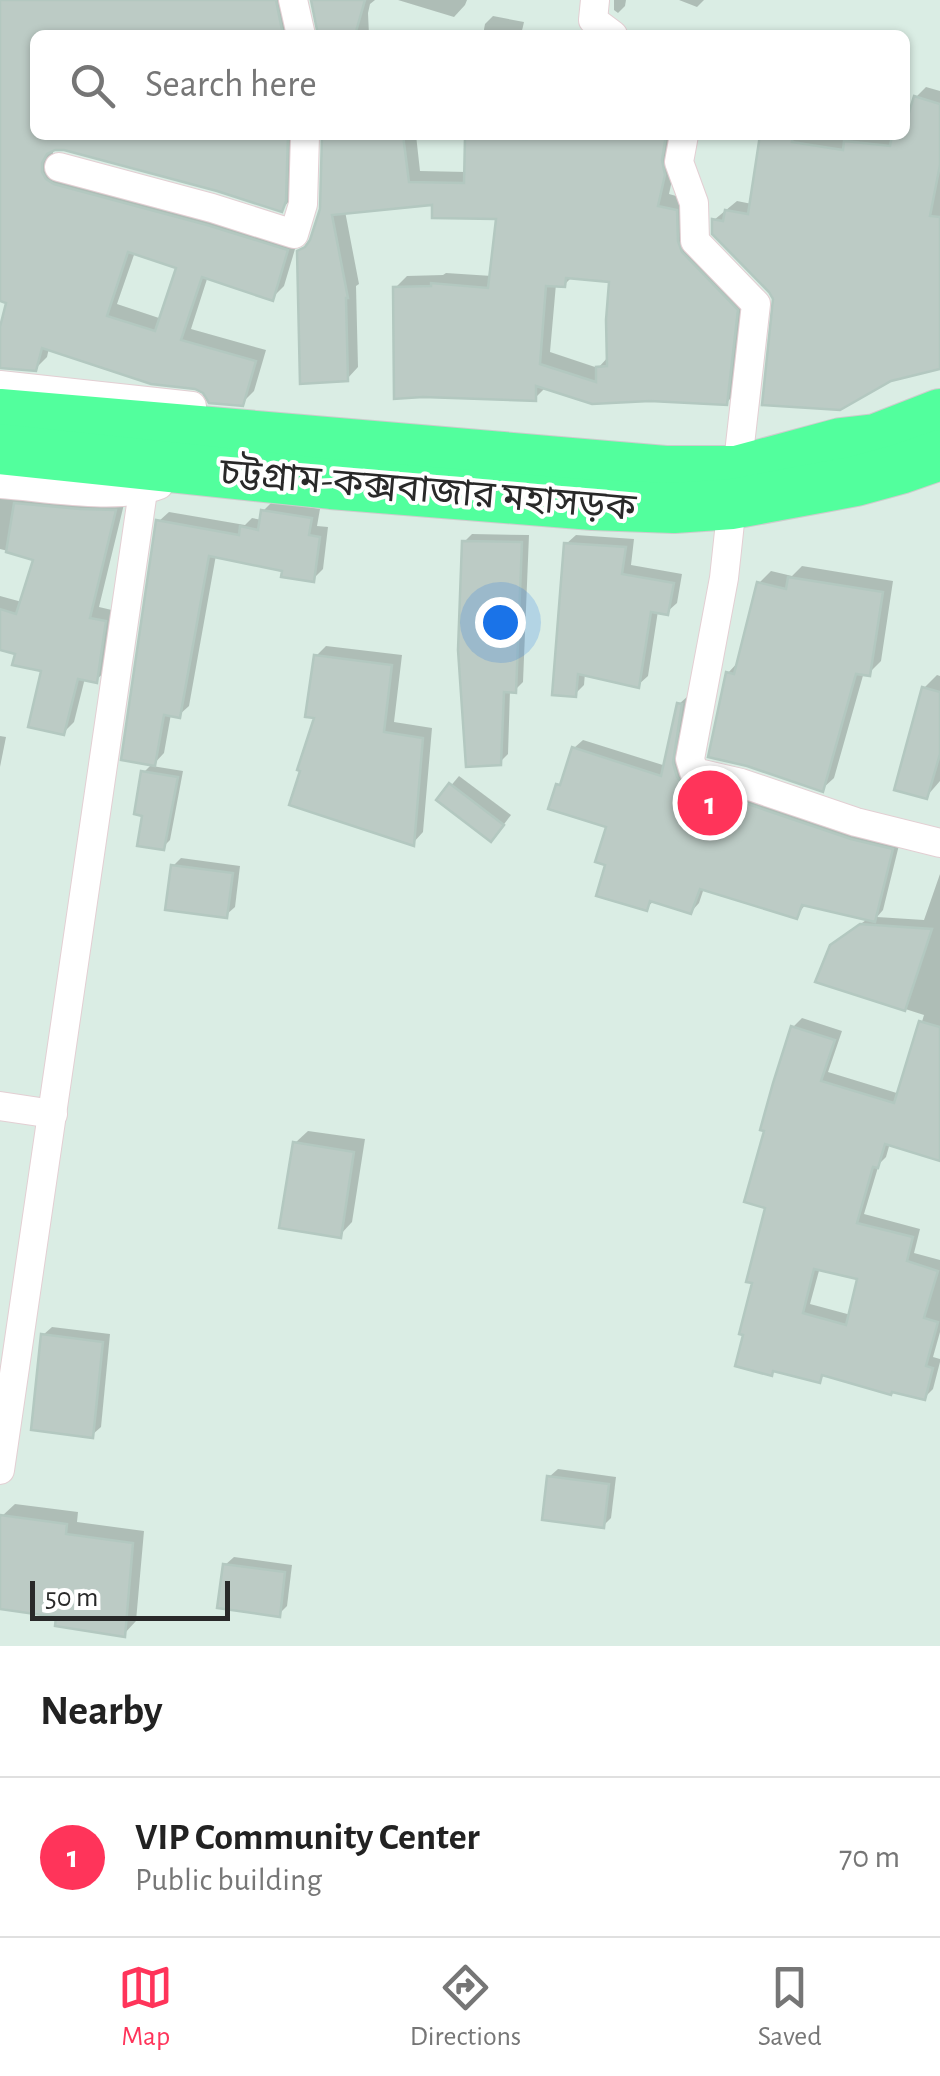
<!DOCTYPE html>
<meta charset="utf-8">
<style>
:root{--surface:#fff;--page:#f6f6f6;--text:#222;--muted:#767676;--line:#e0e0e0;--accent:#ff345a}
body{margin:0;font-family:"Alegreya Sans","Noto Sans Bengali",sans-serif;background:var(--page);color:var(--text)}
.scale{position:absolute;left:30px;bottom:25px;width:200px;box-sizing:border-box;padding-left:10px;border:5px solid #292929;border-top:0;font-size:28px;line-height:35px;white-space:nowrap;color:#292929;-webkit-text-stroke:8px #fff;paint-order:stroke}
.you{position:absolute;left:500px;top:622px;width:35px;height:35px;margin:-25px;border:8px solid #fff;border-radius:50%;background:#1a73e8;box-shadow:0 0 0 15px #1a73e833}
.badge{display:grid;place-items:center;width:65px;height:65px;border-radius:50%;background:var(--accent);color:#fff;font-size:32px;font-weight:700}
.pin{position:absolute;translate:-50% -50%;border:5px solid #fff;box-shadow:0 2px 10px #0006}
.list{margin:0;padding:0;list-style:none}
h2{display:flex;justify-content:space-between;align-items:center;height:130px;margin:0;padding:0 40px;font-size:42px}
h2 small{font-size:32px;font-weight:400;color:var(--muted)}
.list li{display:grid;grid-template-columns:65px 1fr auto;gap:30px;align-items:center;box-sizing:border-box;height:160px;padding:0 40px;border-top:2px solid var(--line)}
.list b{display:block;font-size:38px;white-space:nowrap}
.list p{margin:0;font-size:32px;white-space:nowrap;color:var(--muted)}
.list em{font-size:32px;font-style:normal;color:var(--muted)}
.icon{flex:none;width:55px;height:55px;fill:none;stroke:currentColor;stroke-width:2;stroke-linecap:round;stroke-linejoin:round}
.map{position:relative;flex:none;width:940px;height:1646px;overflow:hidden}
.search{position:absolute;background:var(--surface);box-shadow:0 2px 8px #0004;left:30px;right:30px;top:30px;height:110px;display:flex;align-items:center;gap:25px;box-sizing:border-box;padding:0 35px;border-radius:15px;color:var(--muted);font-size:38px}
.sheet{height:290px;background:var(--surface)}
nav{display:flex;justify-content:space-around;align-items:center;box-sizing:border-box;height:140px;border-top:2px solid var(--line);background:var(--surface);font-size:28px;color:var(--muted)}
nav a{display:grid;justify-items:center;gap:5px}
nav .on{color:var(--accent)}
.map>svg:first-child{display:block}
.shadow{fill:#0003;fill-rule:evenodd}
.building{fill:#bccbc5;stroke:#b3c8c0;stroke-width:2.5;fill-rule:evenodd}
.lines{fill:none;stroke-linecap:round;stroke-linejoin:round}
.street-casing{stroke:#e3cfd3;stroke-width:30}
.highway-casing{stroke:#ccc;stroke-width:52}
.street{stroke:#fff;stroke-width:28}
.highway{stroke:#52ff9d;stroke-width:50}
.labels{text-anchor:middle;stroke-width:8;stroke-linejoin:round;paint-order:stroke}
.street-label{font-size:38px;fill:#292929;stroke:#fff}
</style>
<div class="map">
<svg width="940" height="1646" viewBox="0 0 940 1646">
<rect width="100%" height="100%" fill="#daede4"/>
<g class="shadow">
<path d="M0 0H290L299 35H35V135H298L293 197 282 209 64 148 53 150V160L298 239 284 286 272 298 208 276 191 329 266 350 254 391 242 403 205 391 49 348 47 357 35 369 0 366V337L9 302 0 299ZM135 252 179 266 162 319 117 304Z"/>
<polygon points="336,0 375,0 370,4 368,13 369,35 338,35"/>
<polygon points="398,0 467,0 465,5 454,17"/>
<polygon points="614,0 626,0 625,6 618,13 614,10"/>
<polygon points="679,0 704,0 697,7"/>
<polygon points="493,16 524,22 521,35 483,35 485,24"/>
<polygon points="926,87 940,91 940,366 775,299 714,220 737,201 752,204 762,135 905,135 905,117 910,116 916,97"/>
<path d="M325 135H416L420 171 467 172 468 138 471 135H506L497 184 531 135H675L676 162 669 194 687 199 688 229 748 298 738 391 726 403 546 387 535 398 395 288 407 276 443 275 446 273 492 276 498 216 435 202 345 211 359 284 356 286 358 367 347 379 299 252 311 240 322 209ZM573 276 612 279 609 356 598 368 550 352 556 284 564 285Z"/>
<polygon points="0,494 125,500 99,607 116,611 107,670 96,680 85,678 74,722 64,732 44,669 18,652 0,647 0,596 22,602 36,558 0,549"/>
<polygon points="273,501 320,509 317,526 328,527 323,569 313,579 285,569 216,555 189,706 179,715 171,714 164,753 152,766 183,771 170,840 163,847 145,813 144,772 153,763 159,521 169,512 245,525 252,518 262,520 263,511"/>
<polygon points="472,534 529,535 523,682 515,690 510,690 508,754 500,762 464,542"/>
<polygon points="576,535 634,539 631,565 682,574 677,603 667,612 658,611 648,676 638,685 585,673 584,685 575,694 566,544"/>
<polygon points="802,566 893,581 881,661 869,673 864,672 834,778 822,789 728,673 740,660 759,583 771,571 792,576"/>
<polygon points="326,646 402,655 394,722 432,728 423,832 413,843 317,716 316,656"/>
<polygon points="937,675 940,676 940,781 927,796 924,688"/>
<path d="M688 696 681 753 900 841 883 910 877 917 924 920 940 874V1159L890 1143 886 1157 879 1164 864 1214 920 1229 914 1253 940 1260V1332L933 1357 940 1359V1362L933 1389 924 1398 826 1374 819 1380 768 1206 793 1027 802 1018 842 1031 828 1072 900 1094 924 1015 818 981 842 937 869 918 807 903 796 916 704 888 699 903 691 912 655 900 646 908 608 864 609 826 559 785 564 780 574 748 583 740 666 766 679 704ZM820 1267 860 1277 851 1315 810 1304Z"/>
<polygon points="0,736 6,737 0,767"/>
<polygon points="459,776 511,815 499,831 439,800"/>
<polygon points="181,858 240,866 235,907 226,915 173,866"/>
<polygon points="308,1131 365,1139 352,1222 340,1235 295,1143"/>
<polygon points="52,1327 110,1334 101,1427 92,1435 43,1335"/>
<polygon points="558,1469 616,1477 611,1518 603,1526 549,1477"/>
<polygon points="15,1504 78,1512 77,1522 144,1531 136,1621 124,1634 59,1615 0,1607 0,1533 2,1516"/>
<polygon points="234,1557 292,1565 287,1606 279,1614 225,1565"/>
</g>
<g class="building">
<path d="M0 0H276L283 35H35V135H288L286 201 282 212 217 191 64 150H55L47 154 42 163V172L46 179 54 184 207 225 288 250 273 301 202 277 181 340 256 361 243 406 209 403 203 393 195 389 151 384 42 348 36 371 0 368V327L6 303 0 301ZM128 252 176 268 155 331 107 316Z"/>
<polygon points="311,0 365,0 355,35 318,35"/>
<polygon points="914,96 940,104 940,165 930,216 940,217 940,369 891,381 840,410 762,405 773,299 769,292 712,234 712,219 723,221 725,210 748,214 760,135 793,135 792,142 843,150 844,141 890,146 892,135 905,135 905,126"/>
<path d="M322 135H403L409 182 464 183 465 137 527 139 528 135H666L662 160 665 175 658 206 677 210 678 241 682 252 738 310 727 405 650 401 592 404 536 386V401L423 397 394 399 393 287 431 286V283L488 288 496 219 432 218V205L332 215 348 298H346L348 381 300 384 297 251 305 247 310 240 320 209ZM566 278 609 282 606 320 607 366 596 367V382L540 364 546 286 565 287Z"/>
<polygon points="14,503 80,509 116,510 90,618 106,621 97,683 78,679 64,735 28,727 41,671 12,665 15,654 0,650 0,609 16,614 33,560 6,552"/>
<polygon points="261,510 312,518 309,535 320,537 314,582 281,577 282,571 209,556 180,718 164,715 155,766 121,760 156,520 239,535 240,526 258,530"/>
<polygon points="462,541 522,542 516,693 504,692 501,765 466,767 458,650"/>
<polygon points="564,543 626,547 622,574 674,583 668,615 651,612 639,688 578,674 576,697 552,695"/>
<polygon points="788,577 883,592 870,676 856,674 823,792 747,766 708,757 726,672 734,674 757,582 786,589"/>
<polygon points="314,655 392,665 384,732 423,738 414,846 289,805 300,771 297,770 314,718 305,717"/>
<polygon points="922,687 940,692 940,754 927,799 894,790"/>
<polygon points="677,703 682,704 673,763 677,777 683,785 736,800 851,839 893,849 875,922 802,905 797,919 700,889 691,914 650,901 647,911 596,896 605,865 595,862 606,827 548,809 556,784 560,785 572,747 661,776"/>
<polygon points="141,771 178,777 164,850 137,846 142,816 134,814"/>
<polygon points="449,783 504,825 491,842 436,800"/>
<polygon points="171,865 233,873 227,918 165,910"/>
<polygon points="860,924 932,929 905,1011 815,982 830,945"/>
<path d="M919 1021 940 1027V1161L885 1144 878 1168 873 1167 857 1223 913 1237 907 1261 938 1271 924 1318 938 1322 926 1366 933 1368 925 1400 892 1392 891 1395 822 1375 820 1383 773 1371 772 1376 735 1366 743 1335 739 1334 752 1283 746 1282 765 1208 744 1202 764 1131 760 1130 773 1083 791 1026 835 1040 821 1081 894 1103ZM814 1269 857 1279 846 1325 803 1313Z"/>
<polygon points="293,1142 354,1152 341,1238 279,1228"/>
<polygon points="41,1334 103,1342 93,1438 31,1430"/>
<polygon points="547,1476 609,1484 604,1528 542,1520"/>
<polygon points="0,1515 67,1524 66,1534 133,1543 125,1637 55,1626 56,1617 0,1609"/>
<polygon points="223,1564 285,1572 280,1617 217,1608"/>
</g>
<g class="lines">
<g class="street-casing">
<g id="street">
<polyline points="293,0 301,35"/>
<polyline points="595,0 593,20 613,35"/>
<polyline points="684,135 679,162 694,203 695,241 756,304 737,471"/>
<polyline points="59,167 212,208 294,234 303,204 305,135"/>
<polyline points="0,385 192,406"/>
<path d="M0 484C45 487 118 501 159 485"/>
<polyline points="732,504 724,578 690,759 694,772 741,783 856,822 940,843"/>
<polyline points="0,1106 53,1114"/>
<polyline points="0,1470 143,491"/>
</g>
</g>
<g class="highway-casing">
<g id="highway">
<polyline points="0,414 665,471 737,471 841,443 876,439 940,414"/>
<polyline points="0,449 331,484 593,505 674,508 732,504 856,481 900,469 940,455"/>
</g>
</g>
<use href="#street" class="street"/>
<use href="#highway" class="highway"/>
</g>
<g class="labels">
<g class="street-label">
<text transform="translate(428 489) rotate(5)" y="13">চট্টগ্রাম-কক্সবাজার মহাসড়ক</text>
</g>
</g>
</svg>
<div class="scale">50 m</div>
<div class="you"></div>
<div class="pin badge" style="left:710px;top:803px">1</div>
<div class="search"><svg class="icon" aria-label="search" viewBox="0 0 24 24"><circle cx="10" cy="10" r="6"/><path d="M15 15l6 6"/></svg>Search here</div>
</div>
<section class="sheet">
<h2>Nearby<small></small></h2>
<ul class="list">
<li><span class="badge">1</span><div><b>VIP Community Center</b><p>Public building</p></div><em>70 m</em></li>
</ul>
</section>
<nav>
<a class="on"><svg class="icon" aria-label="map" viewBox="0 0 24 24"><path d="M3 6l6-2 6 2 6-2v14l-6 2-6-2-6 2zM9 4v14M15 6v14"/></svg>Map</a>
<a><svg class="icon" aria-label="directions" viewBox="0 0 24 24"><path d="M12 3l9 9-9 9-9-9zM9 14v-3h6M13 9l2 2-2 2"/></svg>Directions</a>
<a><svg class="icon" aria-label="saved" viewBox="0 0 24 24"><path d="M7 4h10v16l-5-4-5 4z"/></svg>Saved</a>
</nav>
